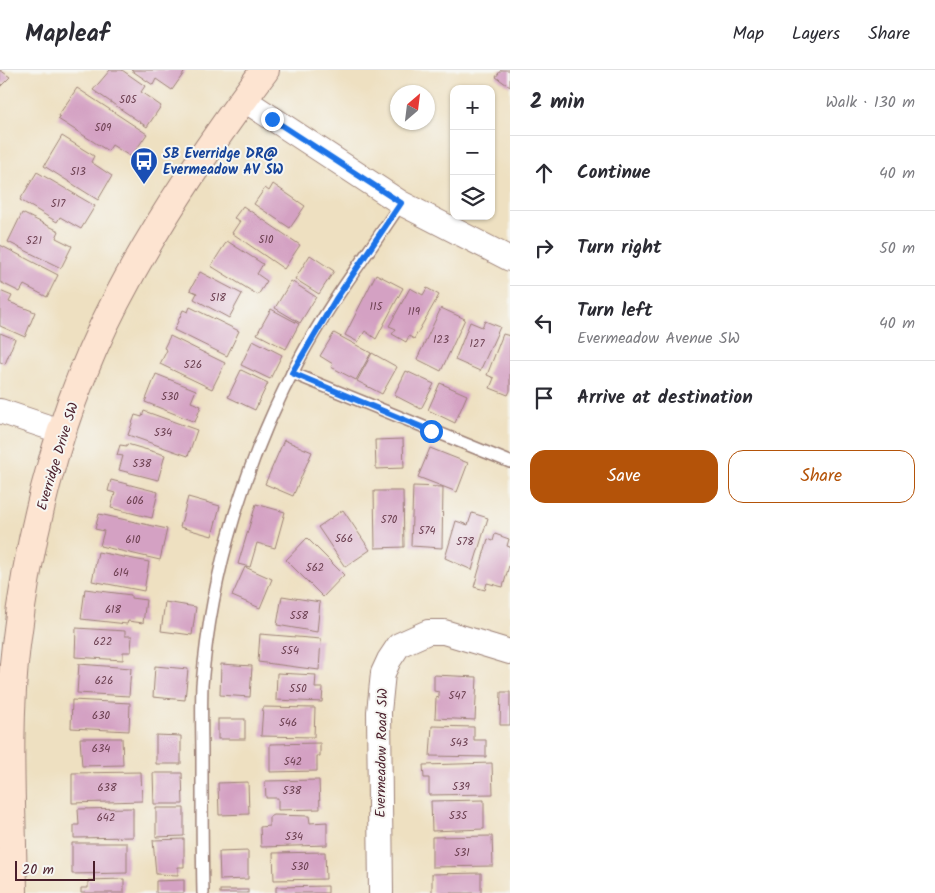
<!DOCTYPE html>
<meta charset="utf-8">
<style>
:root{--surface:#fff;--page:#f2f2f3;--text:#2b2b33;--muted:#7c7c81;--line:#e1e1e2;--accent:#b45309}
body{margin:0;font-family:Kalam,sans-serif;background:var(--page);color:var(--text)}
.controls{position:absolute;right:15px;top:15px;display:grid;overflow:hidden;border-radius:10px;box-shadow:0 1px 4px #0004}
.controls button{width:45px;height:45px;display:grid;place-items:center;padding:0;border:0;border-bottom:1px solid var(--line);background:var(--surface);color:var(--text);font:25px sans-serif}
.compass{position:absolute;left:390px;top:15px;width:45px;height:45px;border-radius:50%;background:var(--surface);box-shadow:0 1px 4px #0004;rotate:28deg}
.scale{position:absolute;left:15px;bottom:12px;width:80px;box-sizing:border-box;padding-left:5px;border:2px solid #4a1f2b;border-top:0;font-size:14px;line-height:18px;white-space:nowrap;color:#4a1f2b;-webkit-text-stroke:4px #f6f6f2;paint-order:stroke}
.stop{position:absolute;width:15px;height:15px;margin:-11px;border:4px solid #1a73e8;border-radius:50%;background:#fff}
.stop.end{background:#1a73e8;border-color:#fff;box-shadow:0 1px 5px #0008}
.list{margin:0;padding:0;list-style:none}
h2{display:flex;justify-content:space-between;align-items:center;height:65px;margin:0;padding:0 20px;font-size:21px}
h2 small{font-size:16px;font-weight:400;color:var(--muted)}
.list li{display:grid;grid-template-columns:32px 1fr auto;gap:15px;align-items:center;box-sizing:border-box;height:75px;padding:0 20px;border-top:1px solid var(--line)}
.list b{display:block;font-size:19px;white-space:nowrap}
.list p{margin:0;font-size:16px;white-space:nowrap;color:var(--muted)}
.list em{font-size:16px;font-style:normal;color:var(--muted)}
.actions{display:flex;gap:10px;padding:15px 20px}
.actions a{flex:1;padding:11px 0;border:1px solid var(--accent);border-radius:15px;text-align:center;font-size:18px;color:var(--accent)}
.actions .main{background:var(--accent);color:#fff}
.icon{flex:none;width:28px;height:28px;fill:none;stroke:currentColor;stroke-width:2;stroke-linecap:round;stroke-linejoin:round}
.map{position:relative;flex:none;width:510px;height:823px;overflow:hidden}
header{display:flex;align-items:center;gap:30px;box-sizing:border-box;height:70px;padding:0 25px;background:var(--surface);border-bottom:1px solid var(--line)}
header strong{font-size:24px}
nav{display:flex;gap:28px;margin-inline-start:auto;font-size:18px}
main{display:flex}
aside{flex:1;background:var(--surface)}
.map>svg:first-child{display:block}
.building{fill:#d4a1c3}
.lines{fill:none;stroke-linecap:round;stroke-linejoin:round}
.lane-casing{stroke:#9c8076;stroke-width:14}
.street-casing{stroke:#9c8076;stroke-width:26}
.secondary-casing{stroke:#9c8076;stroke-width:30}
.lane{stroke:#fff;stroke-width:11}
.street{stroke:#fff;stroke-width:24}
.secondary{stroke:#fde4d1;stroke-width:28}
.route{stroke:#1a73e8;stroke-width:6}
.labels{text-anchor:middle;stroke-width:4;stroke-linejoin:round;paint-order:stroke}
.number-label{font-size:11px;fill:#6c4051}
.transit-label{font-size:14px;font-weight:bold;fill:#164399;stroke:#f6f6f2;text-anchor:start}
.street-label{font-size:14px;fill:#4a1f2b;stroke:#f6f6f2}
</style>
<header>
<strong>Mapleaf</strong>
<nav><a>Map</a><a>Layers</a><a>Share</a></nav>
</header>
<main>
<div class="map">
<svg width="510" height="823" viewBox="0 0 510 823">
<rect width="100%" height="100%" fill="#f6f6f2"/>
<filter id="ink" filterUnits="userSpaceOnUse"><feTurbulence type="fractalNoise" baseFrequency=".02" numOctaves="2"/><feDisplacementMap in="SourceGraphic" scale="10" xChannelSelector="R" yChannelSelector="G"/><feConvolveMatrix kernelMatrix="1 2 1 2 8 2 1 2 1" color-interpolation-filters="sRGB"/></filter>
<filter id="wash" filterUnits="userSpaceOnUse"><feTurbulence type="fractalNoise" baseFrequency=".0096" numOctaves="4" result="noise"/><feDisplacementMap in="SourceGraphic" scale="20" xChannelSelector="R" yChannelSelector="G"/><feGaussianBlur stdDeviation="1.12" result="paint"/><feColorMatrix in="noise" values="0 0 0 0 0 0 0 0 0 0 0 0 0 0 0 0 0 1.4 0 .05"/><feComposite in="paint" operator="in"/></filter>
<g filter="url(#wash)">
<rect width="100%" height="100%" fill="#eee0c1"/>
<g id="blocks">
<g class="building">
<polygon points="0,0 10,7 0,17"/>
<polygon points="110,0 122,0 145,16 141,22 161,36 147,57 93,20"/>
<polygon points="131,0 186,0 172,20 156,9 153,15"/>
<polygon points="501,0 510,0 510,17 496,7"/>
<polygon points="77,18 147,64 131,87 112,75 108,81 58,49 60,47 58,46"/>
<polygon points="62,66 94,86 91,92 112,106 98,130 44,96"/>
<polygon points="37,102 95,136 81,159 60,147 57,152 20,130"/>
<polygon points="273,114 305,136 290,158 254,134 265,118 269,121"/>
<polygon points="243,136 300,175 284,199 232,163 240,151 234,148"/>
<polygon points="22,143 59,161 56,168 72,176 61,198 8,172"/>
<polygon points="227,171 263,194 257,204 267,211 258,225 211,196"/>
<polygon points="0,175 58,205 47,227 24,215 20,222 0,212"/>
<polygon points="310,185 334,201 319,224 295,209"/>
<polygon points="200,202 242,224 229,248 194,229 197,223 190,220"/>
<polygon points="376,204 403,218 376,269 365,261 358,272 345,265"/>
<polygon points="291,211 316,227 300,253 275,238"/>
<polygon points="410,218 423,225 427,218 439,225 414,269 409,266 406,272 392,264 396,259 389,256"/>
<polygon points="0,221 12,226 9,232 35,242 25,267 0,256"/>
<polygon points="190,237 239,261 227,286 174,260 183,240 188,242"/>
<polygon points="441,238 465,249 441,301 417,289"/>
<polygon points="271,239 299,254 286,279 257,264"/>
<polygon points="485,251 500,257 480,301 455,290 470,252 482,257"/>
<polygon points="0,263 15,269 5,294 0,292"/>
<polygon points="334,263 371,283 356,310 331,297 333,294 320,286"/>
<polygon points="503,264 510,266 510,321 508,325 490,318 494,308 487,305"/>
<polygon points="170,266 225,293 212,319 160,294 167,280 164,278"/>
<polygon points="253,270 282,285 270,309 241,295"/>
<polygon points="372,283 397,297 382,324 357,311"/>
<polygon points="241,300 268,313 255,340 228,327"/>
<polygon points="406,301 434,314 421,339 394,325"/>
<polygon points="156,304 196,320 191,332 201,336 195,352 145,332"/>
<polygon points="440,313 467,325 455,353 428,340"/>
<polygon points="144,341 197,360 188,386 128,365 135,345 142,347"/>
<polygon points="403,369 404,398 376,399 375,370"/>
<polygon points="284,370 312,382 293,426 265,414"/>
<polygon points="127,374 165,385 158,410 119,400 123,386 117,385 120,375 127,376"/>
<polygon points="430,378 468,393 457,422 418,407"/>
<polygon points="111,410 158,422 152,448 111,438 115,423 108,421"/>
<polygon points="413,416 443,417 442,478 411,476"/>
<polygon points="374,421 403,421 404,477 375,478"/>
<polygon points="188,427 220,436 212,466 180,457"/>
<polygon points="256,434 285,442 275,478 257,473 250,497 238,494"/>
<polygon points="343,440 370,480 345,497 318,457"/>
<polygon points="472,443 488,448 472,500 445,488 456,451 468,455"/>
<polygon points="99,444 167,459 160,490 100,476 104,461 95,459"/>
<polygon points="495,464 509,469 507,476 510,477 510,492 503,517 487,513 485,520 474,517 488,469 493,471"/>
<polygon points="307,468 344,505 323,527 286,490"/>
<polygon points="98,482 149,492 144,521 92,511"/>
<polygon points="245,497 272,509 260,538 232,526"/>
<polygon points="85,519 131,525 131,528 146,530 143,553 128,551 127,554 81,549"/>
<polygon points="282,526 320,532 317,562 277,555"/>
<polygon points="165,532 196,537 192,565 161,561"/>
<polygon points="76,558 125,561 125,566 132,566 131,582 123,582 123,590 75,587"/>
<polygon points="260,564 321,569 319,600 258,592"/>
<polygon points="79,594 131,598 129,626 77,623"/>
<polygon points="221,594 252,596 250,627 220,625"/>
<polygon points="155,596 188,599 185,630 153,627"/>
<polygon points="277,603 316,605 315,618 323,618 322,632 276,630"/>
<polygon points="434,605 477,607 475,650 435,648 436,628 439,627 439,622 434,621"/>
<polygon points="501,622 510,622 510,655 500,655"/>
<polygon points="72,630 130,633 129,661 71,658"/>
<polygon points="263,637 315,638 314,667 261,666"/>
<rect x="218" y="649" width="27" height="20"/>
<polygon points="432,656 474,657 474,670 486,670 486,687 430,686"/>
<polygon points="156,665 181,666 181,694 156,694"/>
<polygon points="80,668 122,668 123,695 82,696"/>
<polygon points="320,673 320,686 317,686 317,701 270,702 270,674"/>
<polygon points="492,693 493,724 429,725 429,708 424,708 423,695"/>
<polygon points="141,702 142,731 72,733 72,703"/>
<polygon points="153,703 182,703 183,734 154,734"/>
<polygon points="319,710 320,739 278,740 278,728 266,728 265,711"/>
<polygon points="248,712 249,744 219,745 218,713"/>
<polygon points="484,730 484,759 432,761 431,731"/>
<polygon points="133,738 133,767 74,768 74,755 79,755 78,739"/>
<polygon points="156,738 184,738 184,766 156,767"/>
<polygon points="273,745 309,746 310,753 327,752 327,775 261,777 260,757 269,756 269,747"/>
<polygon points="492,766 493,796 432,797 432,767"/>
<polygon points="184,769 184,797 178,797 178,805 156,804 153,770"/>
<polygon points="72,773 127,773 127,803 72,804"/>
<polygon points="248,781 248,809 220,810 219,782"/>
<polygon points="325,782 326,809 274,810 273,783"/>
<polygon points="481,803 481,823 432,823 432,804"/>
<polygon points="124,809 124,823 81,823 81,818 88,818 88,810"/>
<polygon points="184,810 184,823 156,823 156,811"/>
<polygon points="328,816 328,823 276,823 276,817"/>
<rect x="220" y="820" width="28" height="3"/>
</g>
</g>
</g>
<g filter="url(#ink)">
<use href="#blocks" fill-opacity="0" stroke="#9c8076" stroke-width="1"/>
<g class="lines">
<g class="lane-casing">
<g id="lane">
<polyline points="292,303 510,392"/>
<path d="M203 823C202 779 202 735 202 691 202 666 201 640 202 615 211 502 246 388 300 288 329 233 368 184 401 133"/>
</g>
</g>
<g class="street-casing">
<g id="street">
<polyline points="243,29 401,133 510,189"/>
<polyline points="0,341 63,362"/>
<polyline points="381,823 379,642 383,603 389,590 399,575 428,562 444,562 510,582"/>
</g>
</g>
<g class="secondary-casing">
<path id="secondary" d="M13 823C12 742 6 655 16 575 30 456 61 337 116 231 158 150 210 73 265 0"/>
</g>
<use href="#lane" class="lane"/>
<use href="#street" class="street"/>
<use href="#secondary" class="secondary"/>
</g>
</g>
<g class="lines" filter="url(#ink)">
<polyline class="route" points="272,49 401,133 336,229 292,303 431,361"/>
</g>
<defs>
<g id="bus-pin" transform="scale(1.4375)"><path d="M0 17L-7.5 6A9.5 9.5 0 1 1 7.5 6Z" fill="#1a4fb4" stroke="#f6f6f2"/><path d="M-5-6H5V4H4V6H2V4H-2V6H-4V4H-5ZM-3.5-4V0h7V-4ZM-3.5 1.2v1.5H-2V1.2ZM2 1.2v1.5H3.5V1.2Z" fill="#fff"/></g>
</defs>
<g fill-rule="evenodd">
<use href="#bus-pin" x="144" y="91"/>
</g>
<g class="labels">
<g class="number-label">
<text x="128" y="33">505</text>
<text x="103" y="61">509</text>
<text x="78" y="105">513</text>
<text x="58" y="137">517</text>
<text x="266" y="173">510</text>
<text x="34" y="174">521</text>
<text x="218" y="231">518</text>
<text x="376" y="240">115</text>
<text x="414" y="245">119</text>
<text x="441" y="273">123</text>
<text x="477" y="277">127</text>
<text x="193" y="298">526</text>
<text x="170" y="330">530</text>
<text x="163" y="366">534</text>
<text x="142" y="397">538</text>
<text x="135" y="434">606</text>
<text x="389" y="453">570</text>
<text x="427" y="464">574</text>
<text x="344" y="472">566</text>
<text x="133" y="473">610</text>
<text x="465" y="475">578</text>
<text x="315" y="501">562</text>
<text x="121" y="506">614</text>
<text x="113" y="543">618</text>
<text x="299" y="549">558</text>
<text x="103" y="575">622</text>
<text x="290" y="584">554</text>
<text x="104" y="614">626</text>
<text x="298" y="622">550</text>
<text x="457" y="629">547</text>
<text x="101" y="649">630</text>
<text x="288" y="656">546</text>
<text x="459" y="676">543</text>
<text x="101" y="682">634</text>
<text x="293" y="695">542</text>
<text x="461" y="720">539</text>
<text x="107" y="721">638</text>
<text x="292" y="724">538</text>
<text x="458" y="749">535</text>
<text x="106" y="751">642</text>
<text x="294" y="770">534</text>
<text x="462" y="786">531</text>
<text x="300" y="800">530</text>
</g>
<g class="transit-label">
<text x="163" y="88">SB Everridge DR@<tspan x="163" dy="16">Evermeadow AV SW</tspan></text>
</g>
<g class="street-label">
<text transform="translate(57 386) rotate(-73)" y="5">Everridge Drive SW</text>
<text transform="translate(381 683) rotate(-89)" y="5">Evermeadow Road SW</text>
</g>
</g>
</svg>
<div class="controls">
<button>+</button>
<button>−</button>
<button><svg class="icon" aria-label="layers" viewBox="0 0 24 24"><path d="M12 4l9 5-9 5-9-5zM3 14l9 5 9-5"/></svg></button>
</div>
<svg class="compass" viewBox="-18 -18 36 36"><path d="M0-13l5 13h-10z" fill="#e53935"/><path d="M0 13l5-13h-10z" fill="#7c7c81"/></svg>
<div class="scale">20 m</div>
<div class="stop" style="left:431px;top:361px"></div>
<div class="stop end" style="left:272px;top:49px"></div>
</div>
<aside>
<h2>2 min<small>Walk · 130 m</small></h2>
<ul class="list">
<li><svg class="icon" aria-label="ahead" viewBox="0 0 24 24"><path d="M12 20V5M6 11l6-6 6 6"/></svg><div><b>Continue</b></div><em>40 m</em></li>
<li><svg class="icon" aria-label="right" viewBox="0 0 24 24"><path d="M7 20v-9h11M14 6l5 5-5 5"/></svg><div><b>Turn right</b></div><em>50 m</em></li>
<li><svg class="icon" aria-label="left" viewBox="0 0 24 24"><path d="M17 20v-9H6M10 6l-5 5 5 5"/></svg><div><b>Turn left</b><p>Evermeadow Avenue SW</p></div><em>40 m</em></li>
<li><svg class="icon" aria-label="arrive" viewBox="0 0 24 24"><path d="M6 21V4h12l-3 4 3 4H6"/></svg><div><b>Arrive at destination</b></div></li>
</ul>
<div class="actions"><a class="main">Save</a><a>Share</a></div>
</aside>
</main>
